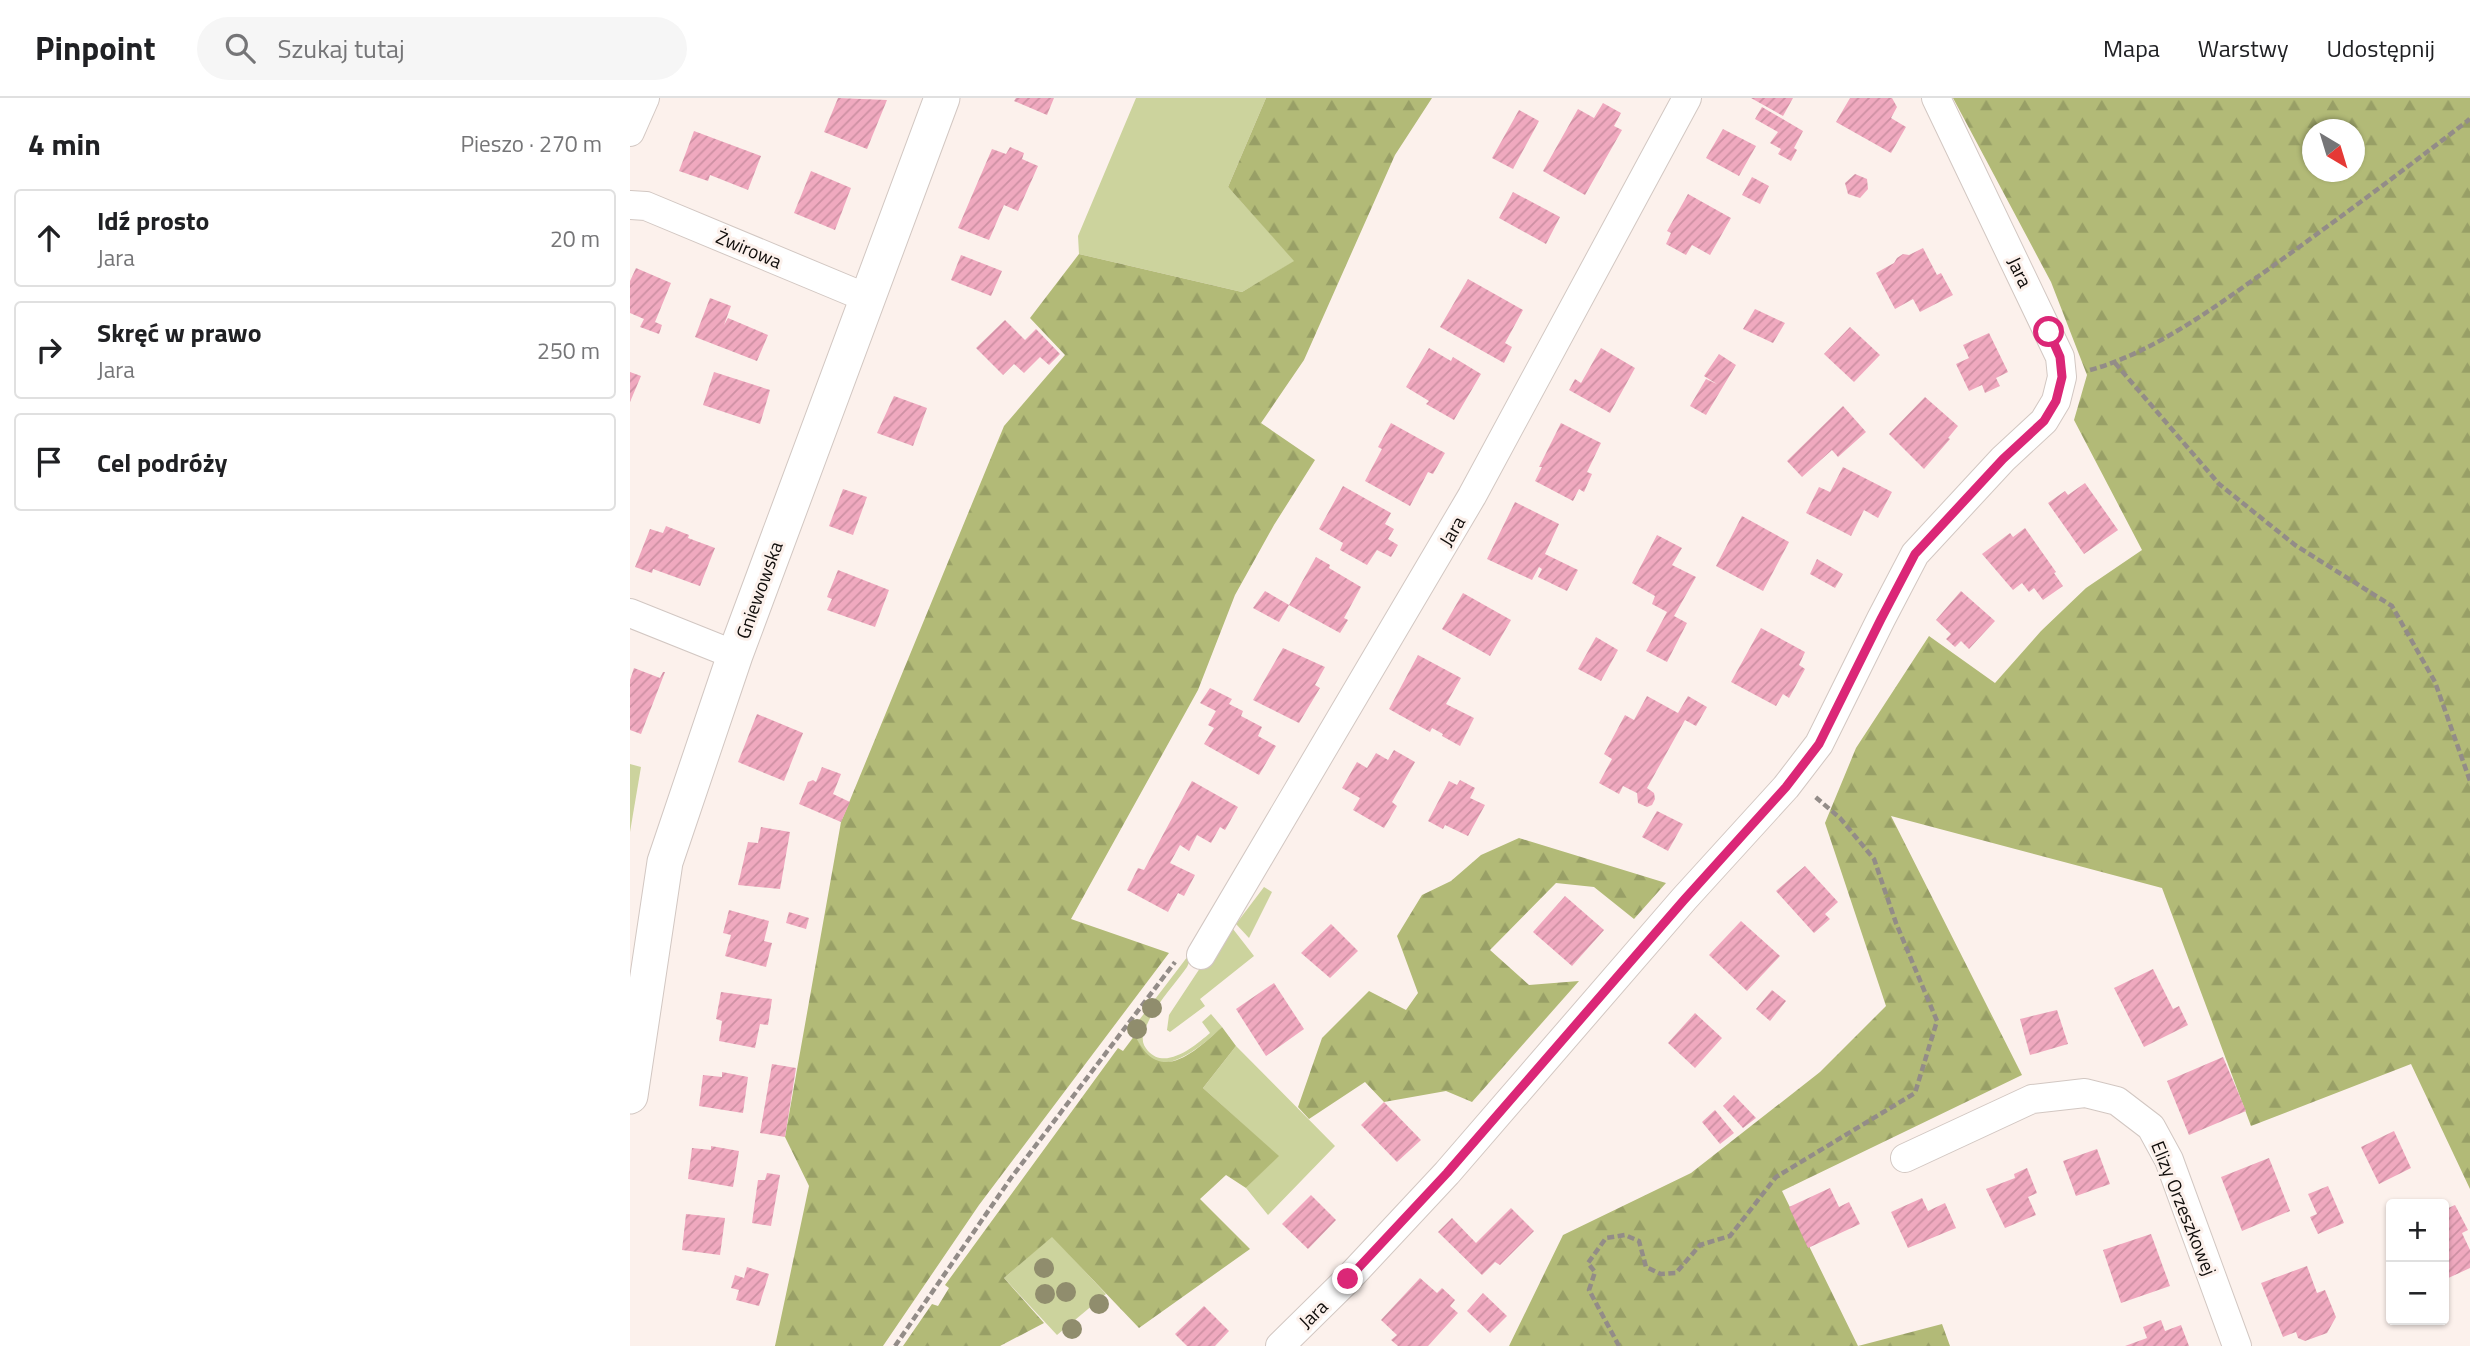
<!DOCTYPE html>
<html lang="pl">
<meta charset="utf-8">
<style>
:root{--surface:#fff;--page:#f6f6f6;--text:#202124;--muted:#757577;--line:#e0e0e0}
body{margin:0;font-family:"Titillium Web",sans-serif;background:var(--page);color:var(--text)}
.controls{position:absolute;right:21px;bottom:21px;display:grid;overflow:hidden;border-radius:7px;box-shadow:0 2px 5px #0004}
.controls button{width:63px;height:63px;display:grid;place-items:center;padding:0;border:0;border-bottom:2px solid var(--line);background:var(--surface);color:var(--text);font:35px sans-serif}
.compass{position:absolute;left:1672px;top:21px;width:63px;height:63px;border-radius:50%;background:var(--surface);box-shadow:0 2px 5px #0004;rotate:142deg}
.stop{position:absolute;width:21px;height:21px;margin:-16px;border:5px solid #db2777;border-radius:50%;background:#fff}
.stop.end{background:#db2777;border-color:#fff;box-shadow:0 2px 7px #0008}
.list{margin:0;padding:0;list-style:none}
h2{display:flex;justify-content:space-between;align-items:center;height:91px;margin:0;padding:0 28px;font-size:30px}
h2 small{font-size:23px;font-weight:400;color:var(--muted)}
.list li{display:grid;grid-template-columns:46px 1fr auto;gap:21px;align-items:center;box-sizing:border-box;height:98px;margin:0 14px 14px;padding:0 14px;border:2px solid var(--line);border-radius:7px}
.list b{display:block;font-size:26px;white-space:nowrap}
.list p{margin:0;font-size:23px;white-space:nowrap;color:var(--muted)}
.list em{font-size:23px;font-style:normal;color:var(--muted)}
.icon{flex:none;width:38px;height:38px;fill:none;stroke:currentColor;stroke-width:2;stroke-linecap:round;stroke-linejoin:round}
.map{position:relative;flex:none;width:1840px;height:1248px;overflow:hidden}
header{display:flex;align-items:center;gap:42px;box-sizing:border-box;height:98px;padding:0 35px;background:var(--surface);border-bottom:2px solid var(--line)}
header strong{font-size:33px}
nav{display:flex;gap:38px;margin-inline-start:auto;font-size:24px}
.search{width:490px;height:63px;background:var(--page);display:flex;align-items:center;gap:18px;box-sizing:border-box;padding:0 24px;border-radius:38px;color:var(--muted);font-size:26px}
main{display:flex}
aside{flex:1;background:var(--surface)}
.map>svg:first-child{display:block}
.grass{fill:#ccd39d}
.forest{fill:url(#forest-firs);fill-rule:evenodd}
.building{fill:url(#building-hatch)}
.lines{fill:none;stroke-linecap:round;stroke-linejoin:round}
.minor-casing{stroke:#d2c7c2;stroke-width:30}
.tertiary-casing{stroke:#d2c7c2;stroke-width:37}
.path{stroke:#938c88;stroke-width:4.5;stroke-dasharray:7 3.5;stroke-linecap:butt}
.minor{stroke:#fff;stroke-width:28}
.tertiary{stroke:#fff;stroke-width:35}
.tree{fill:#908d6d}
.route{stroke:#db2777;stroke-width:9}
.labels{text-anchor:middle;stroke-width:6;stroke-linejoin:round;paint-order:stroke}
.street-label{font-size:19px;fill:#100d0b;stroke:#fcf1ec}
</style>
<header>
<strong>Pinpoint</strong>
<div class="search"><svg class="icon" aria-label="search" viewBox="0 0 24 24"><circle cx="10" cy="10" r="6"/><path d="M15 15l6 6"/></svg>Szukaj tutaj</div>
<nav><a>Mapa</a><a>Warstwy</a><a>Udostępnij</a></nav>
</header>
<main>
<aside>
<h2>4 min<small>Pieszo · 270 m</small></h2>
<ul class="list">
<li><svg class="icon" aria-label="ahead" viewBox="0 0 24 24"><path d="M12 20V5M6 11l6-6 6 6"/></svg><div><b>Idź prosto</b><p>Jara</p></div><em>20 m</em></li>
<li><svg class="icon" aria-label="right" viewBox="0 0 24 24"><path d="M7 20v-9h11M14 6l5 5-5 5"/></svg><div><b>Skręć w prawo</b><p>Jara</p></div><em>250 m</em></li>
<li><svg class="icon" aria-label="arrive" viewBox="0 0 24 24"><path d="M6 21V4h12l-3 4 3 4H6"/></svg><div><b>Cel podróży</b></div></li>
</ul>
</aside>
<div class="map">
<svg width="1840" height="1248" viewBox="0 0 1840 1248">
<defs>
<pattern id="forest-firs" width="22" height="20" patternUnits="userSpaceOnUse" patternTransform="scale(1.75)"><rect width="22" height="20" fill="#b2ba77"/><path d="M5 1l3.5 6h-7zM16 11l3.5 6h-7z" fill="#989f66"/></pattern>
<pattern id="building-hatch" width="6" height="6" patternUnits="userSpaceOnUse" patternTransform="scale(1.75)"><rect width="6" height="6" fill="#f0a9bf"/><path d="M-1 1l2-2M0 6l6-6M5 7l2-2" fill="none" stroke="#cd90a3"/></pattern>
</defs>
<rect width="100%" height="100%" fill="#fcf1ec"/>
<g class="grass">
<polygon points="506,0 636,0 598,89 665,163 612,194 449,156 448,138"/>
<polygon points="0,666 11,669 0,734"/>
<polygon points="634,789 642,794 619,840 606,826"/>
<polygon points="603,831 624,858 570,901 575,908 540,934 537,932 539,917 572,867 575,868"/>
<path d="M558 858 561 860 557 869C543 889 519 913 513 938 512 944 514 948 518 953 536 973 566 947 580 935L572 924 581 916 592 929C578 943 540 976 520 961 511 953 509 941 500 934Z"/>
<polygon points="606,948 705,1048 638,1117 616,1090 648,1058 573,990"/>
<polygon points="422,1138 476,1196 427,1237 374,1180"/>
</g>
<g class="forest">
<polygon points="636,0 802,0 765,57 674,262 631,325 685,362 644,427 605,497 568,592 441,821 539,855 349,1107 253,1248 145,1248 179,1088 155,1039 211,724 374,328 435,257 400,220 449,156 612,194 664,163 598,89"/>
<path d="M1323 0H1840V1091L1781 966 1621 1028 1532 790 1261 718 1392 977 1152 1093 1228 1248 1312 1226 1320 1248H879L933 1137 1061 1075 1190 974 1256 908 1195 725 1226 650 1299 538 1365 585 1411 533 1456 490 1512 452 1444 322 1457 277 1421 184ZM1682 32H1724V74H1682Z"/>
<polygon points="889,740 1036,785 1004,821 964,789 926,785 860,852 899,887 949,883 842,1004 816,993 754,1004 735,984 679,1021 668,1009 692,940 739,893 776,912 788,895 767,838 792,797 821,783 851,757"/>
<path d="M592 929 606 948 573 990 649 1058 616 1090 596 1077 570 1101 620 1151 509 1230 422 1139 374 1180 414 1225 370 1248H273L302 1206 308 1208 319 1190 315 1187 488 950 493 953 505 937C528 988 563 956 592 929Z"/>
</g>
<g class="building">
<polygon points="208,0 257,2 237,51 194,34"/>
<polygon points="386,0 424,0 417,17 384,3"/>
<polygon points="1121,0 1163,0 1153,18"/>
<polygon points="1220,0 1262,0 1267,9 1261,20 1276,29 1261,55 1206,24"/>
<polygon points="973,5 991,15 984,28 992,32 955,97 913,73 948,11 964,20"/>
<polygon points="1132,9 1173,33 1164,50 1167,52 1161,63 1148,56 1151,51 1140,45 1148,34 1125,21"/>
<polygon points="889,12 909,23 883,71 862,60"/>
<polygon points="1093,31 1126,48 1109,78 1076,60"/>
<polygon points="64,33 131,58 118,92 80,77 78,83 49,73"/>
<polygon points="380,49 394,55 392,61 408,68 388,113 374,107 359,142 328,130 362,51 376,56"/>
<polygon points="181,73 221,90 205,132 164,115"/>
<polygon points="1225,76 1237,81 1238,91 1230,100 1218,96 1215,85"/>
<polygon points="1122,79 1139,88 1130,106 1112,97"/>
<polygon points="883,94 930,119 916,146 869,120"/>
<polygon points="1058,96 1101,120 1080,157 1062,147 1056,157 1036,146 1041,135 1037,133"/>
<polygon points="1293,150 1307,177 1311,175 1323,197 1290,214 1283,201 1265,211 1246,175 1264,165 1267,160 1273,156 1279,157"/>
<polygon points="331,157 372,173 361,198 321,182"/>
<polygon points="6,170 41,185 25,224 32,227 29,236 10,229 14,221 0,215 0,183"/>
<polygon points="838,181 893,212 875,245 882,249 874,265 810,229"/>
<polygon points="80,200 101,208 94,227 98,220 138,237 127,263 65,239"/>
<polygon points="1125,211 1155,225 1143,245 1113,231"/>
<polygon points="375,222 395,242 406,231 430,256 419,267 410,259 394,275 384,266 373,277 346,250"/>
<polygon points="1220,229 1250,257 1224,284 1194,256"/>
<polygon points="1359,235 1378,274 1366,280 1370,288 1355,295 1352,287 1339,293 1326,266 1339,260 1333,247"/>
<polygon points="799,250 821,263 823,259 851,276 824,322 796,306 799,303 776,289"/>
<polygon points="971,250 1005,270 980,315 939,292 945,281 951,285"/>
<polygon points="1089,256 1106,267 1076,317 1060,308 1076,281 1087,286 1074,278"/>
<polygon points="0,274 11,278 0,304"/>
<polygon points="84,274 140,292 130,326 73,307"/>
<polygon points="264,298 297,310 283,348 247,335"/>
<polygon points="1295,299 1328,328 1318,340 1320,341 1294,371 1259,336"/>
<polygon points="1213,308 1236,334 1208,359 1202,352 1172,379 1157,363"/>
<polygon points="761,325 815,355 803,376 798,374 780,408 735,383 752,351 748,349"/>
<polygon points="931,325 971,345 957,374 962,376 954,394 949,391 943,403 905,383 912,369 909,369"/>
<polygon points="1213,369 1262,394 1248,420 1234,412 1221,438 1176,415 1189,389 1200,394"/>
<polygon points="1455,385 1488,432 1454,456 1418,405 1435,393 1438,397"/>
<polygon points="713,388 761,415 755,426 764,431 758,441 768,447 761,459 747,452 737,467 710,452 713,445 689,431"/>
<polygon points="213,391 237,399 223,437 199,428"/>
<polygon points="885,404 929,426 915,456 948,472 937,493 908,479 912,471 909,469 902,482 857,461"/>
<polygon points="1112,418 1159,444 1133,493 1086,468"/>
<polygon points="36,428 59,437 58,440 85,450 70,488 23,471 22,475 5,469 20,431 33,435"/>
<polygon points="1395,430 1426,474 1424,475 1433,488 1413,502 1404,490 1399,494 1392,485 1383,492 1352,456 1380,435 1383,439"/>
<polygon points="1027,437 1052,450 1042,467 1066,479 1044,518 1057,525 1037,564 1016,553 1037,514 1022,506 1025,498 1002,485"/>
<polygon points="686,459 700,467 699,470 731,489 714,520 718,522 710,535 659,507"/>
<polygon points="1187,461 1213,476 1205,490 1180,476"/>
<polygon points="208,472 259,492 245,529 197,512 202,501 197,499"/>
<polygon points="635,493 659,507 649,524 623,510"/>
<polygon points="1331,493 1365,523 1339,551 1331,543 1325,549 1316,541 1321,536 1306,522"/>
<polygon points="833,495 881,522 860,558 812,531"/>
<polygon points="1131,530 1175,554 1169,567 1175,571 1159,600 1153,596 1146,608 1101,584"/>
<polygon points="966,539 988,552 971,583 948,571"/>
<polygon points="653,550 695,569 685,587 690,590 669,625 623,602"/>
<polygon points="788,557 831,580 816,606 844,620 830,648 812,638 813,636 802,630 800,634 759,611"/>
<polygon points="4,570 30,580 33,574 35,574 11,636 0,632 0,582"/>
<polygon points="580,590 602,601 599,606 613,613 611,618 632,629 628,638 646,648 629,677 574,646 584,630 578,627 586,613 570,605"/>
<polygon points="1017,598 1048,615 1058,598 1077,609 1066,628 1055,622 1017,690 1024,695 1025,701 1022,707 1017,709 1008,705 1007,695 993,688 989,696 969,685 982,661 974,656 995,617 1004,622"/>
<polygon points="127,616 173,635 154,683 108,664"/>
<polygon points="764,652 785,664 762,704 767,708 754,730 723,712 730,700 712,690 727,664 737,670 746,655 758,662"/>
<polygon points="192,669 211,676 203,696 220,704 211,724 169,706 178,684 183,682 186,684"/>
<polygon points="830,682 845,690 840,700 855,707 838,738 815,727 813,731 798,723 819,683 827,687"/>
<polygon points="562,683 608,709 595,732 590,729 581,745 567,737 559,753 550,747 540,765 565,777 554,798 548,795 538,814 497,792 508,770 514,772"/>
<polygon points="1027,713 1053,726 1038,753 1012,739"/>
<polygon points="131,729 160,734 150,791 108,787 118,744 128,745"/>
<polygon points="1175,768 1208,804 1195,816 1200,821 1184,835 1146,793"/>
<polygon points="935,798 974,832 942,868 903,834"/>
<polygon points="99,812 139,823 134,843 142,845 136,869 95,858 101,837 93,835"/>
<polygon points="159,814 179,820 176,831 156,825"/>
<polygon points="1111,823 1150,858 1117,893 1079,857"/>
<polygon points="701,826 728,853 700,880 671,855"/>
<polygon points="1523,871 1543,911 1549,908 1558,927 1514,949 1484,890"/>
<polygon points="644,885 674,931 636,958 606,911"/>
<polygon points="1142,892 1156,903 1140,923 1126,911"/>
<polygon points="91,894 142,901 138,927 130,926 125,950 89,943 92,923 86,921"/>
<polygon points="1427,912 1438,946 1400,957 1390,921"/>
<polygon points="1065,915 1092,940 1065,970 1038,945"/>
<polygon points="1593,959 1616,1013 1559,1037 1537,983"/>
<polygon points="142,966 166,970 155,1039 130,1035"/>
<polygon points="92,974 118,979 113,1015 69,1008 73,977 92,979"/>
<polygon points="1104,997 1126,1020 1113,1030 1093,1008"/>
<polygon points="754,1004 791,1042 767,1064 731,1027"/>
<polygon points="1085,1012 1104,1035 1090,1046 1072,1024"/>
<polygon points="1764,1033 1781,1070 1749,1086 1731,1049"/>
<polygon points="81,1048 109,1053 103,1089 58,1081 62,1050 81,1052"/>
<polygon points="1467,1051 1480,1086 1446,1098 1433,1063"/>
<polygon points="1639,1060 1660,1113 1612,1133 1591,1079"/>
<polygon points="1397,1070 1407,1095 1398,1099 1406,1117 1375,1130 1356,1091 1385,1080 1384,1076"/>
<polygon points="137,1075 150,1077 141,1128 122,1125 128,1082 135,1082"/>
<polygon points="1698,1088 1714,1125 1688,1136 1680,1119 1687,1116 1678,1096"/>
<polygon points="1200,1090 1209,1109 1219,1104 1230,1126 1178,1150 1159,1109"/>
<polygon points="681,1097 706,1122 678,1151 652,1126"/>
<polygon points="1292,1100 1298,1113 1315,1105 1326,1130 1278,1150 1261,1114"/>
<polygon points="1825,1107 1838,1132 1832,1135 1840,1152 1840,1170 1814,1182 1814,1112"/>
<polygon points="881,1110 904,1133 870,1167 865,1164 852,1177 808,1134 822,1120 846,1145"/>
<polygon points="56,1116 95,1120 90,1157 52,1152"/>
<polygon points="1521,1136 1540,1188 1491,1205 1473,1152"/>
<polygon points="1677,1168 1687,1195 1695,1192 1706,1219 1697,1235 1675,1243 1668,1240 1666,1234 1653,1239 1631,1185"/>
<polygon points="117,1169 139,1176 129,1208 106,1202 109,1192 101,1190 105,1177 114,1180"/>
<polygon points="790,1180 807,1195 812,1190 825,1202 820,1208 828,1215 798,1248 768,1248 761,1242 767,1237 751,1222"/>
<polygon points="853,1195 877,1218 860,1235 837,1213"/>
<polygon points="574,1208 599,1233 585,1248 557,1248 545,1236"/>
<polygon points="1531,1222 1535,1233 1551,1227 1559,1248 1495,1248 1517,1240 1513,1229"/>
</g>
<g class="lines">
<g class="minor-casing">
<g id="minor">
<polyline points="0,34 15,0"/>
<polyline points="0,107 16,108 237,200"/>
<polyline points="0,515 105,557"/>
<polyline points="571,857 842,398 1057,0"/>
<polyline points="1275,1060 1402,1001 1455,995 1487,1003 1521,1029 1539,1062 1607,1248"/>
<polyline points="650,1248 718,1181 817,1075 1054,801 1156,689 1189,646 1251,521 1285,456 1373,361 1414,323 1426,303 1432,279 1430,259 1306,0"/>
</g>
</g>
<g class="tertiary-casing">
<polyline id="tertiary" points="0,998 35,764 105,557 312,0"/>
</g>
<g class="path">
<polyline points="1485,265 1589,386 1665,447 1762,508 1805,584 1840,683"/>
<path d="M1460 272C1525 254 1585 209 1640 170 1707 122 1774 72 1840 21"/>
<polyline points="265,1248 381,1080 545,864"/>
<polyline points="989,1248 959,1192 965,1174 958,1165 976,1140 995,1137 1009,1143 1016,1169 1031,1176 1046,1175 1070,1147 1100,1138 1146,1079 1285,995 1307,923 1266,825 1244,761 1210,720 1183,697"/>
</g>
<use href="#minor" class="minor"/>
<use href="#tertiary" class="tertiary"/>
</g>
<g class="tree">
<circle cx="522" cy="910" r="10"/>
<circle cx="507" cy="931" r="10"/>
<circle cx="414" cy="1170" r="10"/>
<circle cx="436" cy="1194" r="10"/>
<circle cx="415" cy="1196" r="10"/>
<circle cx="469" cy="1206" r="10"/>
<circle cx="442" cy="1231" r="10"/>
</g>
<g class="lines">
<polyline class="route" points="718,1181 817,1075 1054,802 1156,689 1189,646 1251,521 1285,456 1373,361 1414,323 1426,303 1432,279 1430,259 1419,234"/>
</g>
<g class="labels">
<g class="street-label">
<text transform="translate(119 151) rotate(23)" y="7">Żwirowa</text>
<text transform="translate(1390 174) rotate(64)" y="7">Jara</text>
<text transform="translate(822 433) rotate(-59)" y="7">Jara</text>
<text transform="translate(129 492) rotate(-70)" y="7">Gniewowska</text>
<text transform="translate(1554 1110) rotate(68)" y="7">Elizy Orzeszkowej</text>
<text transform="translate(683 1216) rotate(-44)" y="7">Jara</text>
</g>
</g>
</svg>
<div class="controls">
<button>+</button>
<button>−</button>
</div>
<svg class="compass" viewBox="-18 -18 36 36"><path d="M0-13l5 13h-10z" fill="#e53935"/><path d="M0 13l5-13h-10z" fill="#757577"/></svg>
<div class="stop" style="left:1419px;top:234px"></div>
<div class="stop end" style="left:718px;top:1181px"></div>
</div>
</main>
